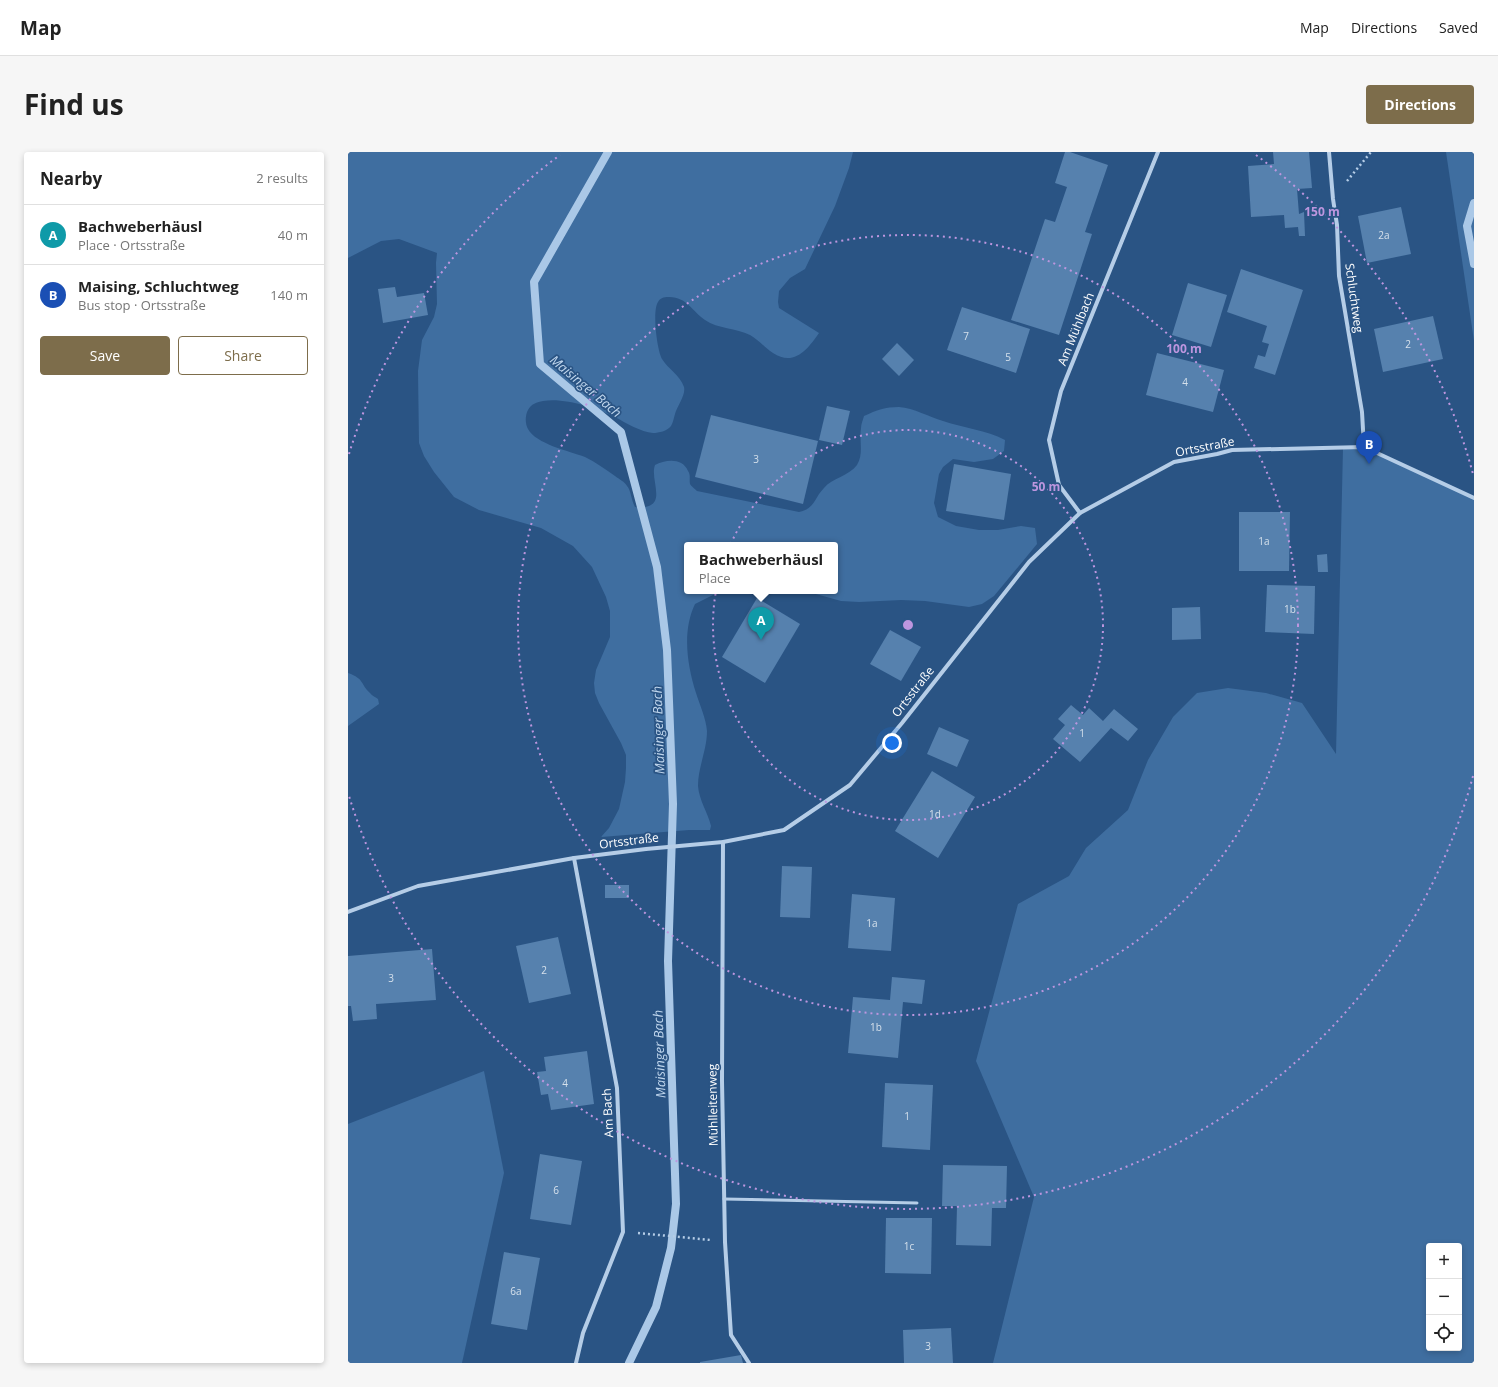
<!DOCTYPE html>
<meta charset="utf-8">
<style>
:root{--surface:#fff;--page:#f6f6f6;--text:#222;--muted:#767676;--line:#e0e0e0;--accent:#7d6d4b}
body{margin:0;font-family:"Open Sans",sans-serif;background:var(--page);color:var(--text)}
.controls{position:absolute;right:12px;bottom:12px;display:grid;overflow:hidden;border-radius:4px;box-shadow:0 2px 6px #0003}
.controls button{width:36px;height:36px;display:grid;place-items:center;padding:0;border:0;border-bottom:1px solid var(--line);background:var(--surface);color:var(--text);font:20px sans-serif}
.you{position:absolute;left:544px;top:591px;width:14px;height:14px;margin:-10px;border:3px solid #fff;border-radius:50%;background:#1a73e8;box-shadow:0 0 0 6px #1a73e833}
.badge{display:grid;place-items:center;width:26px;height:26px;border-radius:50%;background:var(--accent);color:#fff;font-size:13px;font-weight:700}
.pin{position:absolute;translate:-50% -33px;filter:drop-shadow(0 1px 2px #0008)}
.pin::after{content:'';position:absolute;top:21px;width:14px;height:12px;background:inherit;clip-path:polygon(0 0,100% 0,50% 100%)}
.popup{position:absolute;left:336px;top:390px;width:154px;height:52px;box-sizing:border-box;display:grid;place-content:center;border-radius:4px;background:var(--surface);filter:drop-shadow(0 1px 3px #0005);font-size:13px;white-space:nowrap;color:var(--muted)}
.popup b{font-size:15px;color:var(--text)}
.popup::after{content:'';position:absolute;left:50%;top:100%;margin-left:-8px;border:8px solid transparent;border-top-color:var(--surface)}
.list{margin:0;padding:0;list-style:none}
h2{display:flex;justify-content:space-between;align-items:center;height:52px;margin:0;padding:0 16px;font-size:17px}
h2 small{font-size:13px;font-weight:400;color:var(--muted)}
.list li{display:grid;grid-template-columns:26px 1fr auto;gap:12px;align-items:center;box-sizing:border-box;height:60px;padding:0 16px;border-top:1px solid var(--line)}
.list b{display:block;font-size:15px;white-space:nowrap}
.list p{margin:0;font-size:13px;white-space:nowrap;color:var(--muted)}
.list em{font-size:13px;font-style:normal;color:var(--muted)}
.actions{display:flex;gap:8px;padding:12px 16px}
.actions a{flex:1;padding:9px 0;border:1px solid var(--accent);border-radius:4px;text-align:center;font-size:14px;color:var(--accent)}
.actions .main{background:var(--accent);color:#fff}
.icon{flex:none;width:22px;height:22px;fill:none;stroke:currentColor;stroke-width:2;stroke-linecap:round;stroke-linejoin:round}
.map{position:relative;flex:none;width:1126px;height:1211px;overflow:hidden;border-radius:4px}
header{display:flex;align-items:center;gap:24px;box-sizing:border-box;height:56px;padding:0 20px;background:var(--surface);border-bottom:1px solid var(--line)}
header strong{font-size:19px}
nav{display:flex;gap:22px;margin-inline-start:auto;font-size:14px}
.intro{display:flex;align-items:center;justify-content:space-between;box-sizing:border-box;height:96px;padding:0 24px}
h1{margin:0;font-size:28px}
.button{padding:10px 18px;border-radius:4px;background:var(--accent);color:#fff;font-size:14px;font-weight:700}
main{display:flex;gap:24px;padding:0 24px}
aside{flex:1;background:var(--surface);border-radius:4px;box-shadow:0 2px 6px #0003}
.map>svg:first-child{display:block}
.green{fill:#3f6ea0;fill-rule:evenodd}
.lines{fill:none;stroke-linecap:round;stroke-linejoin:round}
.stream{stroke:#aac8e7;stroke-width:8}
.building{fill:#5681ae}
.path{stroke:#b5cde7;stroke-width:2.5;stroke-dasharray:2 3;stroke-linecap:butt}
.service{stroke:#b5cde7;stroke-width:3}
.minor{stroke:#b5cde7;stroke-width:4}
.ring{fill:none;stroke:#bd96df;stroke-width:2;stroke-dasharray:2 4}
.labels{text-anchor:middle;stroke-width:3.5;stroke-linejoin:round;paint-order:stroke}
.number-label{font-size:10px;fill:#d5e0eb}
.street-label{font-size:12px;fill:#fff;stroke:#2a5484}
.water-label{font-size:13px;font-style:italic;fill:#c1d7ee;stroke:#2a5484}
.centre{fill:#bd96df;stroke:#2a5484;stroke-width:2}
.ring-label{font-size:12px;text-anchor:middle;font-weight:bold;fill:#bd96df;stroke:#2a5484;stroke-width:3.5;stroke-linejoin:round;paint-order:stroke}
</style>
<header>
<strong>Map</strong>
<nav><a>Map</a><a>Directions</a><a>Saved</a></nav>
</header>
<div class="intro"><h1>Find us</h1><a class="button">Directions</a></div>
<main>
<aside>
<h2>Nearby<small>2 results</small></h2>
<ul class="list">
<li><span class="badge" style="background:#0f9aa8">A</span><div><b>Bachweberhäusl</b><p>Place · Ortsstraße</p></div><em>40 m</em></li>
<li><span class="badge" style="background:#1a4fb4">B</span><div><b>Maising, Schluchtweg</b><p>Bus stop · Ortsstraße</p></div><em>140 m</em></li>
</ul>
<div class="actions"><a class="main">Save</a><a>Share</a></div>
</aside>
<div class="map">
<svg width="1126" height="1211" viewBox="0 0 1126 1211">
<rect width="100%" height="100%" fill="#2a5484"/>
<g class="green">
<path d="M0 0H505L501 16 487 54 457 117 442 126 431 139 430 150 431 156 471 181C460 197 446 215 425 201 417 196 411 188 402 183 388 176 370 177 357 168 344 159 338 144 320 145 316 145 312 146 310 150 304 159 309 198 314 207 320 217 332 223 336 235 338 243 329 254 327 262 326 265 325 271 323 274 319 279 311 281 305 281 293 280 278 271 267 265 249 256 215 245 195 249 189 250 183 252 180 258 177 263 177 272 180 277 188 292 221 299 237 305 247 310 257 317 267 324 271 327 277 330 279 334 283 338 283 348 287 355 323 358 301 329 307 313 317 308 334 305 340 319 343 323 341 328 342 332 343 334 347 337 349 339L451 360C467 357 466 346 476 336 484 326 501 324 509 313 516 302 511 288 513 276 513 272 515 268 516 264 529 258 537 255 551 255 566 256 581 265 595 269 616 276 638 278 657 288L656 299 645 307 626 310 605 307 595 315 591 322 586 351 590 365 608 374 631 378H650L673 374 687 376 689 392 646 444 634 452 621 455 577 449 553 448 511 450 493 449 457 439H487V393H339V439H373L347 452C334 479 339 513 348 541 352 554 358 566 359 579 359 598 350 615 350 634 351 648 360 661 363 674L362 678H341L253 685 261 676 271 657 277 630 278 616V603L273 591 251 551 247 541 246 531 248 518 262 485V459L258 445 244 415 225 394 193 376 131 358 106 345 86 320 76 304 71 291 70 219 74 188 86 165 89 152 88 111 89 101 51 87 33 89 0 106Z"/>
<polygon points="1098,0 1126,0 1126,189"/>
<path d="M1016 295 1126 346V1211H645L686 1045 628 909 670 752 721 724 738 696 780 658 800 608 825 565 849 541 880 536 918 541 954 551 988 602 995 296ZM1081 1094H1111V1196H1081Z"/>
<path d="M0 521C17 527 12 532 22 541 24 544 28 545 30 547L31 552 0 574Z"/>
<polygon points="136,919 156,1021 114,1211 0,1211 0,972"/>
</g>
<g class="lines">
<g class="stream">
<polyline points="260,0 186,130 192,212 273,280 309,415 319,498 325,652 320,809 328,1052 323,1096 308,1155 281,1211"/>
<polyline points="1126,51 1119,74 1126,112"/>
</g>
</g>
<g class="building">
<polygon points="717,0 722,0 760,13 737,80 744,82 711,183 663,168 697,67 707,70 719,35 707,31"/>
<polygon points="925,0 961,0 964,36 949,37 951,62 956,60 957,84 951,84 950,75 937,76 936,63 903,65 900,14 926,12"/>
<polygon points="1053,55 1063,102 1019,111 1010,64"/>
<polygon points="893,117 955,138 927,223 906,216 910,203 917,205 921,192 914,190 919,174 879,160"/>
<polygon points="840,131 879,143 863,195 824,183"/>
<polygon points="47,135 49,145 76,141 80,163 35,171 30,137"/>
<polygon points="614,155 682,177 668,221 599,198"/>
<polygon points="1085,164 1095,207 1035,220 1026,177"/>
<polygon points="549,191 566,208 551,224 534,207"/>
<polygon points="809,201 876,218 865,260 798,243"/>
<polygon points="479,254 502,259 494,293 471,288"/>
<polygon points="363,263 470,289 455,352 347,325"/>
<polygon points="606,312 663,322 656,368 598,359"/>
<polygon points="891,360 942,360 941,419 891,419"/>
<polygon points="979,402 980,420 970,420 969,403"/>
<polygon points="919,433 967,434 966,482 917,480"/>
<polygon points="409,446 452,472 417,531 374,505"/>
<polygon points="852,455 853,487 824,488 824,456"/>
<polygon points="542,478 573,495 553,529 522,512"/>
<polygon points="723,553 735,563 741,556 755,569 766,557 790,577 780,589 763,576 732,610 705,587 717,573 710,567"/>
<polygon points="591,575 621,588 609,615 579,602"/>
<polygon points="584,619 627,645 590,706 547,679"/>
<polygon points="434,714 464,715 462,766 432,765"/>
<rect x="257" y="733" width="24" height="13"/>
<polygon points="504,742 547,746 543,799 500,796"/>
<polygon points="210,785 223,842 181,851 168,794"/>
<polygon points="84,797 88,848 28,852 29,867 5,869 3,854 0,854 0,804"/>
<polygon points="544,825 577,828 574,852 555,850 550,906 500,901 505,845 542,848"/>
<polygon points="239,899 246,952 203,958 200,942 193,943 189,920 198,919 196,905"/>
<polygon points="537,931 585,933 582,998 534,995"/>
<polygon points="192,1002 234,1009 223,1073 182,1067"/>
<polygon points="595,1013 659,1014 658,1056 644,1056 643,1094 608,1093 609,1054 594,1054"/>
<polygon points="538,1066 584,1066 583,1122 537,1121"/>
<polygon points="156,1100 192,1106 179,1178 143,1172"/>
<polygon points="603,1176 605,1211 556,1211 555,1178"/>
<polygon points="393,1203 395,1211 352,1211 352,1210"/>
</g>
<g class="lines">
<g class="path">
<polyline points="999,29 1023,0"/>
<polyline points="290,1081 363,1088"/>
</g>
<polyline class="service" points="376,1047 569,1051"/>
<g class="minor">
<polyline points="981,0 985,47 989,73 991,124 1014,260 1016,295"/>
<polyline points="732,361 711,333 701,288 713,239 810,0"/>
<polyline points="375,690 374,929 377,1090 383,1183 401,1211"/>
<polyline points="226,706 269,936 275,1080 235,1181 228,1211"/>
<polyline points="0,760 70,734 226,706 298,697 375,690 436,678 502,633 554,571 681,410 732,361 826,310 869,302 884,298 1016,295 1126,346"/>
</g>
</g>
<g class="ring">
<circle cx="560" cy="473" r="195"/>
<circle cx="560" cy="473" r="390"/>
<path d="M1125 624A585 585 0 0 1 1 644M1 302A585 585 0 0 1 212 3M908 3A585 585 0 0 1 1125 322"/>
</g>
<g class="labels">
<g class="number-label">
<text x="1036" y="87">2a</text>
<text x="618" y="188">7</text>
<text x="1060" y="196">2</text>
<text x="660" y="209">5</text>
<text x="837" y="234">4</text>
<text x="408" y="311">3</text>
<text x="916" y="393">1a</text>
<text x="942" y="461">1b</text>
<text x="734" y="585">1</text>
<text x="587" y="666">1d</text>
<text x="524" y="775">1a</text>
<text x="196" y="822">2</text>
<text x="43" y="830">3</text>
<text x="528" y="879">1b</text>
<text x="217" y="935">4</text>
<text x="559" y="968">1</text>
<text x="208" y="1042">6</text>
<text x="561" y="1098">1c</text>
<text x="168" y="1143">6a</text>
<text x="580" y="1198">3</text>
</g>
<g class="street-label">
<text transform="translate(1006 146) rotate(82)" y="4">Schluchtweg</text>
<text transform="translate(728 177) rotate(-68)" y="4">Am Mühlbach</text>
<text transform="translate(857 295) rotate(-11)" y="4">Ortsstraße</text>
<text transform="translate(565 540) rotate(-52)" y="4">Ortsstraße</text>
<text transform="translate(281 689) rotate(-7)" y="4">Ortsstraße</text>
<text transform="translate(365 953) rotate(-91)" y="4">Mühlleitenweg</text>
<text transform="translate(260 961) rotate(-93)" y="4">Am Bach</text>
</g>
<g class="water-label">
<text transform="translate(238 234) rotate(40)" y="5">Maisinger Bach</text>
<text transform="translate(310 578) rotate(-92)" y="5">Maisinger Bach</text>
<text transform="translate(311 902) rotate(-92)" y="5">Maisinger Bach</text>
</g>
</g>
<circle cx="560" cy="473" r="6" class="centre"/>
<g class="ring-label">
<text x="974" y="64">150 m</text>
<text x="836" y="201">100 m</text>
<text x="698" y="339">50 m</text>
</g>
</svg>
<div class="controls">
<button>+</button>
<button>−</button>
<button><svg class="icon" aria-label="locate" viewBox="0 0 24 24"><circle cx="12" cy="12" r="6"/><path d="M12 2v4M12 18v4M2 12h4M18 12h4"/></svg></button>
</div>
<div class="you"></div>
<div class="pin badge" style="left:413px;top:488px;background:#0f9aa8">A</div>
<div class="popup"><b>Bachweberhäusl</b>Place</div>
<div class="pin badge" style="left:1021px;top:312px;background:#1a4fb4">B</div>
</div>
</main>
